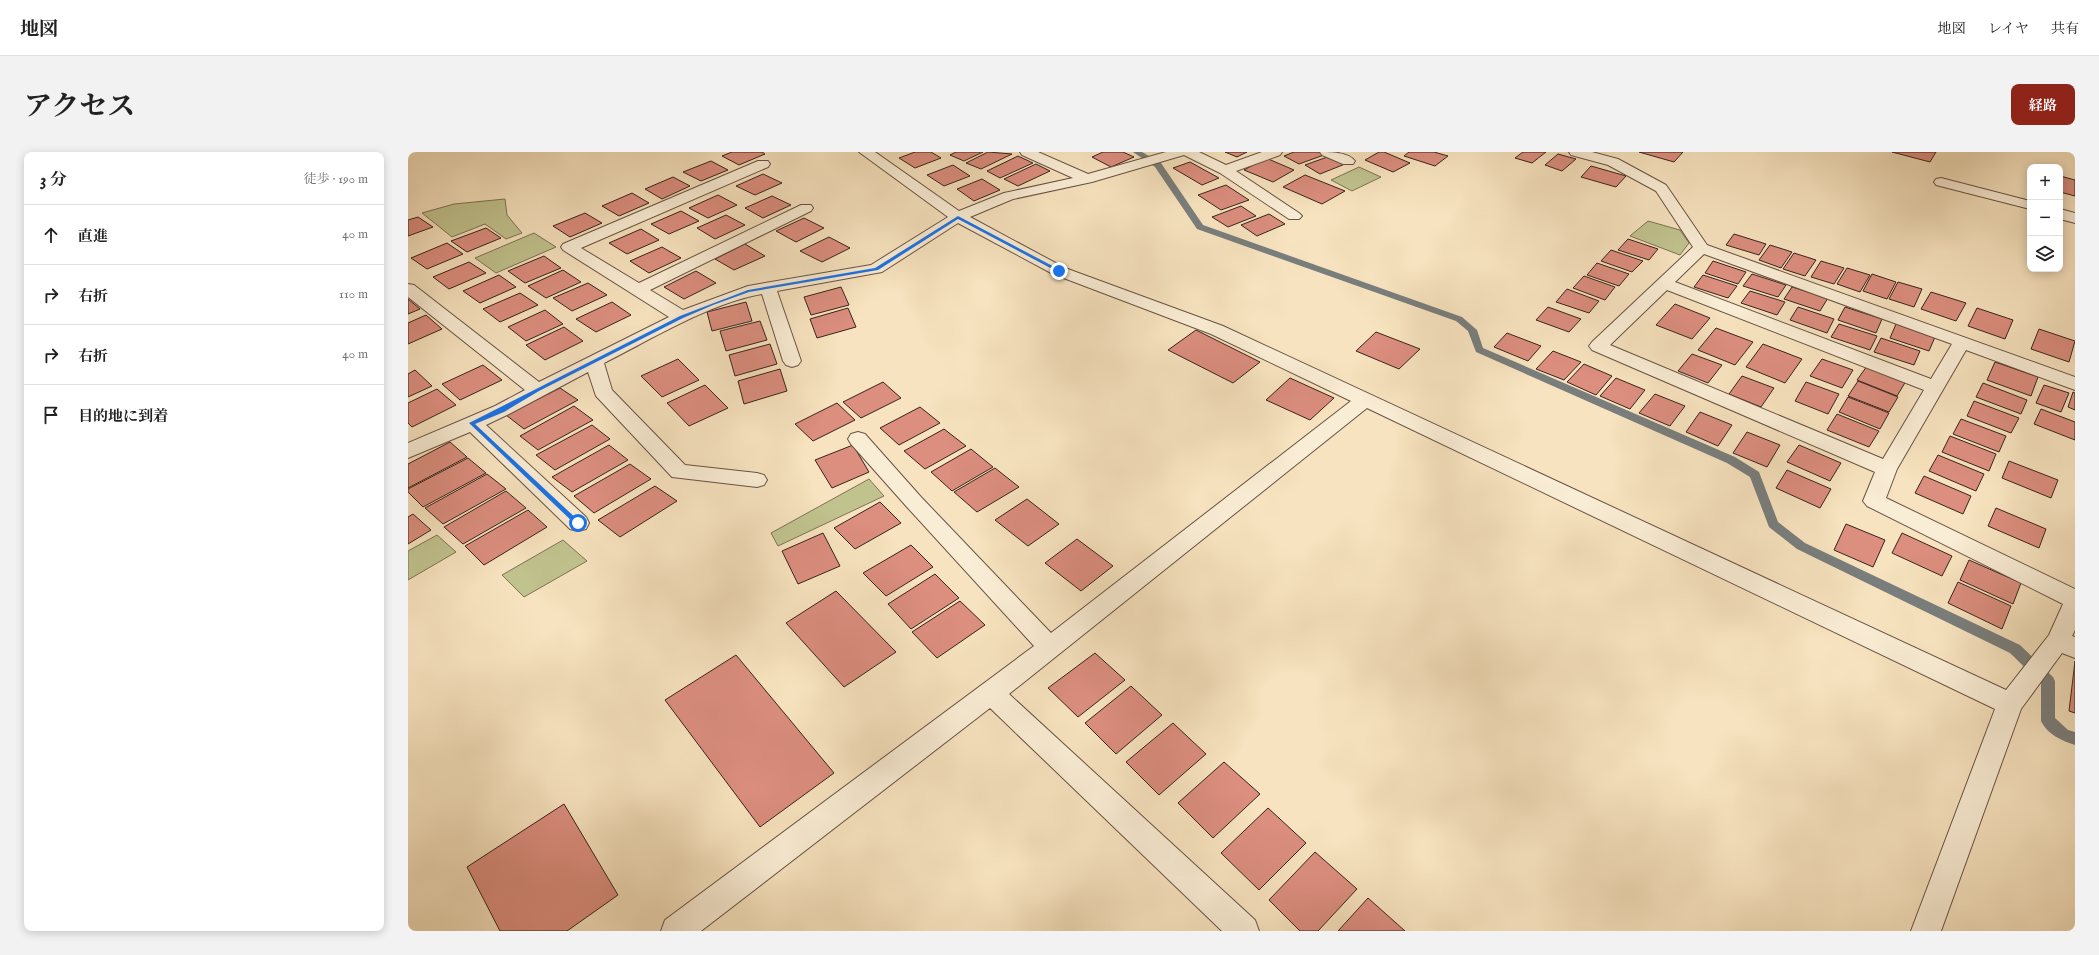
<!DOCTYPE html>
<html lang="ja">
<meta charset="utf-8">
<style>
:root{--surface:#fff;--page:#f2f2f2;--text:#222;--muted:#767676;--line:#e0e0e0;--accent:#8f2418}
body{margin:0;font-family:"IM FELL English","Noto Serif JP",serif;background:var(--page);color:var(--text)}
.controls{position:absolute;right:12px;top:12px;display:grid;overflow:hidden;border-radius:8px;box-shadow:0 2px 10px #0003}
.controls button{width:36px;height:36px;display:grid;place-items:center;padding:0;border:0;border-bottom:1px solid var(--line);background:var(--surface);color:var(--text);font:20px sans-serif}
.stop{position:absolute;width:12px;height:12px;margin:-9px;border:3px solid #1a73e8;border-radius:50%;background:#fff}
.stop.end{background:#1a73e8;border-color:#fff;box-shadow:0 1px 4px #0008}
.list{margin:0;padding:0;list-style:none}
h2{display:flex;justify-content:space-between;align-items:center;height:52px;margin:0;padding:0 16px;font-size:17px}
h2 small{font-size:13px;font-weight:400;color:var(--muted)}
.list li{display:grid;grid-template-columns:26px 1fr auto;gap:12px;align-items:center;box-sizing:border-box;height:60px;padding:0 16px;border-top:1px solid var(--line)}
.list b{display:block;font-size:15px;white-space:nowrap}
.list em{font-size:13px;font-style:normal;color:var(--muted)}
.icon{flex:none;width:22px;height:22px;fill:none;stroke:currentColor;stroke-width:2;stroke-linecap:round;stroke-linejoin:round}
.map{position:relative;flex:none;width:1667px;height:779px;overflow:hidden;border-radius:8px}
header{display:flex;align-items:center;gap:24px;box-sizing:border-box;height:56px;padding:0 20px;background:var(--surface);border-bottom:1px solid var(--line)}
header strong{font-size:19px}
nav{display:flex;gap:22px;margin-inline-start:auto;font-size:14px}
.intro{display:flex;align-items:center;justify-content:space-between;box-sizing:border-box;height:96px;padding:0 24px}
h1{margin:0;font-size:28px}
.button{padding:10px 18px;border-radius:8px;background:var(--accent);color:#fff;font-size:14px;font-weight:700}
main{display:flex;gap:24px;padding:0 24px}
aside{flex:1;background:var(--surface);border-radius:8px;box-shadow:0 2px 10px #0003}
.map>svg:first-child{display:block}
.green{fill:#c1c38f;stroke:#7c7355}
.lines{fill:none;stroke-linecap:round;stroke-linejoin:round}
.stream{fill:#797e7d;fill-rule:evenodd}
.building{fill:#dc8e7f;stroke:#38231b}
.minor-casing{stroke:#685344;stroke-width:2}
.minor{fill:#faedd5;fill-rule:evenodd}
.route{fill:#1a73e8}
</style>
<header>
<strong>地図</strong>
<nav><a>地図</a><a>レイヤ</a><a>共有</a></nav>
</header>
<div class="intro"><h1>アクセス</h1><a class="button">経路</a></div>
<main>
<aside>
<h2>3 分<small>徒歩 · 190 m</small></h2>
<ul class="list">
<li><svg class="icon" aria-label="ahead" viewBox="0 0 24 24"><path d="M12 20V5M6 11l6-6 6 6"/></svg><div><b>直進</b></div><em>40 m</em></li>
<li><svg class="icon" aria-label="right" viewBox="0 0 24 24"><path d="M7 20v-9h11M14 6l5 5-5 5"/></svg><div><b>右折</b></div><em>110 m</em></li>
<li><svg class="icon" aria-label="right" viewBox="0 0 24 24"><path d="M7 20v-9h11M14 6l5 5-5 5"/></svg><div><b>右折</b></div><em>40 m</em></li>
<li><svg class="icon" aria-label="arrive" viewBox="0 0 24 24"><path d="M6 21V4h12l-3 4 3 4H6"/></svg><div><b>目的地に到着</b></div></li>
</ul>
</aside>
<div class="map">
<svg width="1667" height="779" viewBox="0 0 1667 779">
<rect width="100%" height="100%" fill="#f7e3bf"/>
<filter id="stains"><feTurbulence type="fractalNoise" baseFrequency=".005" numOctaves="4"/><feColorMatrix values="0 0 0 0 .2 0 0 0 0 .09 0 0 0 0 .02 0 0 0 .5 -.17"/></filter>
<radialGradient id="worn" r=".72"><stop offset=".6" stop-color="#630" stop-opacity="0"/><stop offset="1" stop-color="#630" stop-opacity=".3"/></radialGradient>
<g class="green">
<polygon points="951,15 973,25 944,39 923,28"/>
<polygon points="97,47 99,63 114,81 98,87 77,72 44,85 14,61 46,52"/>
<polygon points="1240,69 1272,78 1281,91 1272,103 1222,84"/>
<polygon points="126,81 148,95 88,121 67,106"/>
<polygon points="461,327 476,344 370,394 363,381"/>
<polygon points="29,383 48,400 0,428 0,399"/>
<polygon points="155,388 179,409 116,445 94,423"/>
</g>
<g class="lines">
<path class="stream" d="M725 0H734L753 11 795 73 1054 165 1069 178 1075 196 1327 305 1351 320 1370 370 1397 391 1612 493 1645 525 1647 529V566L1660 578 1667 580V593C1654 589 1639 582 1633 569V531L1602 501 1389 397 1361 375 1342 325 1319 311 1068 200 1060 179 1048 169 789 77 747 15Z"/>
</g>
<g class="building">
<polygon points="324,0 354,0 357,2 331,13 314,4"/>
<polygon points="507,0 523,0 533,6 507,16 491,6"/>
<polygon points="548,0 575,0 556,9 542,3"/>
<polygon points="580,0 604,2 573,17 558,11"/>
<polygon points="695,0 715,0 726,5 703,15 684,5"/>
<polygon points="817,0 839,0 829,5"/>
<polygon points="886,0 911,0 916,3 891,12 876,4"/>
<polygon points="971,0 976,0 1002,11 985,20 957,8"/>
<polygon points="1001,0 1026,0 1040,4 1027,14 996,4"/>
<polygon points="1115,0 1138,0 1124,11 1107,6"/>
<polygon points="1231,0 1275,0 1266,10"/>
<polygon points="1484,0 1528,0 1522,10"/>
<polygon points="1150,2 1168,7 1154,19 1137,13"/>
<polygon points="610,4 625,11 592,26 579,19"/>
<polygon points="922,4 937,12 912,22 897,13"/>
<polygon points="858,6 886,18 865,30 836,18"/>
<polygon points="303,9 320,18 293,29 275,20"/>
<polygon points="782,10 811,26 794,33 765,16"/>
<polygon points="628,12 642,19 610,34 596,27"/>
<polygon points="545,13 562,24 536,34 519,23"/>
<polygon points="1183,14 1218,24 1208,35 1173,25"/>
<polygon points="355,22 374,31 347,43 328,34"/>
<polygon points="897,23 937,39 914,52 875,35"/>
<polygon points="1652,24 1667,28 1667,44 1652,40"/>
<polygon points="265,25 282,34 254,47 237,37"/>
<polygon points="574,27 592,38 566,49 549,37"/>
<polygon points="818,33 841,48 813,58 790,43"/>
<polygon points="224,41 241,51 211,64 194,54"/>
<polygon points="310,43 329,53 300,66 281,56"/>
<polygon points="364,44 383,53 355,66 337,56"/>
<polygon points="833,54 848,64 820,75 804,65"/>
<polygon points="273,59 291,69 261,82 243,72"/>
<polygon points="177,61 194,71 162,85 145,74"/>
<polygon points="861,62 877,72 849,84 833,73"/>
<polygon points="318,63 337,73 307,87 289,76"/>
<polygon points="10,65 25,75 0,84 0,68"/>
<polygon points="396,66 416,76 388,90 368,79"/>
<polygon points="78,76 93,86 59,100 43,89"/>
<polygon points="233,77 251,88 219,102 201,91"/>
<polygon points="1326,82 1358,92 1351,103 1318,93"/>
<polygon points="421,85 442,96 414,110 392,99"/>
<polygon points="1220,87 1250,97 1241,108 1210,98"/>
<polygon points="39,91 55,102 19,117 3,106"/>
<polygon points="337,92 357,104 326,118 307,107"/>
<polygon points="1362,93 1384,100 1373,116 1351,108"/>
<polygon points="254,95 273,106 241,121 222,109"/>
<polygon points="1203,98 1235,109 1224,120 1193,109"/>
<polygon points="1386,101 1408,108 1397,124 1375,117"/>
<polygon points="136,104 153,116 117,131 100,119"/>
<polygon points="1305,109 1338,120 1330,132 1297,121"/>
<polygon points="1413,109 1436,116 1426,132 1403,125"/>
<polygon points="61,110 78,121 41,137 25,125"/>
<polygon points="1189,111 1221,122 1211,134 1179,123"/>
<polygon points="1439,116 1462,123 1452,140 1429,132"/>
<polygon points="155,118 173,130 138,146 120,134"/>
<polygon points="288,119 308,131 276,147 256,135"/>
<polygon points="1344,122 1378,133 1370,145 1335,134"/>
<polygon points="1464,122 1488,130 1479,147 1455,139"/>
<polygon points="91,123 108,135 72,151 55,139"/>
<polygon points="1295,123 1329,134 1320,146 1286,135"/>
<polygon points="1176,124 1207,135 1197,148 1165,136"/>
<polygon points="1490,130 1514,137 1506,155 1481,147"/>
<polygon points="180,131 199,143 164,159 145,146"/>
<polygon points="433,135 441,153 403,163 396,145"/>
<polygon points="1384,135 1420,146 1412,159 1376,147"/>
<polygon points="1159,137 1191,149 1181,161 1148,150"/>
<polygon points="1342,139 1377,150 1369,163 1333,151"/>
<polygon points="1523,140 1558,151 1548,169 1513,157"/>
<polygon points="112,141 130,153 92,170 75,157"/>
<polygon points="0,147 12,157 0,162"/>
<polygon points="204,150 223,163 188,180 168,167"/>
<polygon points="338,150 344,169 304,179 299,160"/>
<polygon points="1267,152 1302,166 1284,187 1248,173"/>
<polygon points="1140,155 1173,167 1161,180 1128,168"/>
<polygon points="1390,155 1426,167 1419,181 1382,168"/>
<polygon points="1437,155 1474,167 1468,181 1430,168"/>
<polygon points="440,156 448,175 409,186 402,167"/>
<polygon points="1569,156 1605,168 1597,187 1560,174"/>
<polygon points="137,158 155,172 118,189 100,175"/>
<polygon points="18,163 34,177 0,192 0,171"/>
<polygon points="352,169 359,188 318,199 312,179"/>
<polygon points="1431,172 1469,184 1462,198 1423,185"/>
<polygon points="1488,172 1527,185 1521,199 1482,186"/>
<polygon points="156,175 175,189 137,208 118,193"/>
<polygon points="1308,176 1345,190 1327,213 1290,198"/>
<polygon points="1631,177 1667,189 1661,210 1623,197"/>
<polygon points="788,178 852,210 825,231 760,198"/>
<polygon points="968,180 1012,197 991,217 948,199"/>
<polygon points="1099,181 1133,194 1120,209 1086,195"/>
<polygon points="1473,186 1512,199 1506,213 1466,200"/>
<polygon points="362,192 369,212 327,224 321,203"/>
<polygon points="1355,192 1394,207 1377,231 1338,215"/>
<polygon points="1145,199 1173,210 1156,228 1128,217"/>
<polygon points="1284,202 1314,213 1300,231 1270,219"/>
<polygon points="270,207 291,228 254,245 233,224"/>
<polygon points="1414,207 1445,218 1434,236 1402,224"/>
<polygon points="1587,210 1630,225 1623,244 1579,228"/>
<polygon points="1176,212 1204,224 1188,243 1159,230"/>
<polygon points="75,213 94,228 52,248 34,232"/>
<polygon points="1459,214 1498,229 1489,244 1449,228"/>
<polygon points="372,217 379,239 336,252 330,229"/>
<polygon points="7,218 24,234 0,245 0,222"/>
<polygon points="1334,224 1366,236 1353,255 1321,242"/>
<polygon points="882,226 926,246 902,268 858,248"/>
<polygon points="1208,226 1237,238 1222,257 1192,244"/>
<polygon points="1450,229 1490,245 1481,260 1440,244"/>
<polygon points="475,230 493,246 453,266 435,250"/>
<polygon points="1398,230 1431,242 1420,262 1387,249"/>
<polygon points="1575,231 1619,248 1613,262 1568,245"/>
<polygon points="297,233 320,256 281,274 259,251"/>
<polygon points="1636,233 1661,241 1653,260 1628,251"/>
<polygon points="152,236 170,248 116,277 98,263"/>
<polygon points="29,237 48,253 4,275 0,271 0,251"/>
<polygon points="1665,240 1667,241 1667,258 1660,255"/>
<polygon points="1247,242 1277,254 1262,274 1231,261"/>
<polygon points="1440,245 1481,261 1472,277 1431,260"/>
<polygon points="1566,249 1611,266 1603,281 1559,264"/>
<polygon points="429,251 447,268 405,289 387,272"/>
<polygon points="166,254 185,268 130,298 112,284"/>
<polygon points="512,255 532,271 491,293 472,276"/>
<polygon points="1633,257 1667,270 1667,288 1626,272"/>
<polygon points="1292,260 1324,273 1310,294 1278,280"/>
<polygon points="1429,262 1471,279 1461,295 1419,278"/>
<polygon points="1553,267 1598,284 1591,300 1545,282"/>
<polygon points="184,273 202,287 147,318 128,303"/>
<polygon points="536,277 558,294 517,317 496,299"/>
<polygon points="1339,280 1372,293 1359,315 1325,301"/>
<polygon points="1542,284 1588,302 1581,319 1534,300"/>
<polygon points="42,290 59,305 0,336 0,312"/>
<polygon points="201,293 220,308 164,340 144,325"/>
<polygon points="445,293 461,320 424,336 407,308"/>
<polygon points="1391,293 1433,311 1422,329 1379,310"/>
<polygon points="563,297 585,315 544,339 523,320"/>
<polygon points="1530,303 1576,322 1568,339 1521,319"/>
<polygon points="60,306 78,321 15,355 0,340 0,337"/>
<polygon points="1601,309 1650,328 1643,346 1594,326"/>
<polygon points="222,312 243,327 186,361 166,344"/>
<polygon points="587,316 611,335 569,360 546,340"/>
<polygon points="1379,318 1423,337 1412,356 1368,336"/>
<polygon points="79,322 98,337 35,372 17,356"/>
<polygon points="1516,324 1563,344 1555,362 1507,341"/>
<polygon points="247,334 269,349 212,385 190,368"/>
<polygon points="98,339 118,356 55,392 36,375"/>
<polygon points="619,347 651,372 620,394 587,368"/>
<polygon points="472,350 493,371 447,397 426,376"/>
<polygon points="1588,356 1638,377 1631,396 1580,374"/>
<polygon points="120,358 139,375 76,413 57,394"/>
<polygon points="5,362 23,378 0,392 0,365"/>
<polygon points="1438,372 1477,388 1465,415 1426,398"/>
<polygon points="415,381 432,414 390,432 374,399"/>
<polygon points="1494,381 1544,404 1534,424 1484,401"/>
<polygon points="669,387 705,414 673,439 637,411"/>
<polygon points="503,393 525,415 478,444 455,421"/>
<polygon points="1561,408 1613,431 1605,452 1552,428"/>
<polygon points="527,422 551,446 503,477 480,452"/>
<polygon points="1550,430 1603,454 1594,477 1540,451"/>
<polygon points="428,439 488,500 436,535 378,471"/>
<polygon points="552,449 577,473 529,506 504,480"/>
<polygon points="687,501 717,528 670,565 640,536"/>
<polygon points="328,503 426,621 352,675 257,548"/>
<polygon points="1667,509 1667,561 1661,559"/>
<polygon points="723,534 754,563 708,602 677,571"/>
<polygon points="765,571 798,602 751,643 718,610"/>
<polygon points="816,610 852,642 805,686 770,651"/>
<polygon points="156,652 210,743 159,779 92,779 59,715"/>
<polygon points="860,656 898,691 851,738 813,701"/>
<polygon points="907,700 949,737 910,779 892,779 861,748"/>
<polygon points="960,746 997,779 930,779"/>
</g>
<g class="lines">
<g class="minor-casing">
<g id="minor">
<path d="M451 0H467L551 59 596 41 665 26 614 3 612 0H630L680 22 758 0H791L818 13 854 0H874L872 3 828 19 891 61 894 64 891 67H881L812 21 776 3 684 30 605 47 562 65 657 116 815 174 1598 538 1641 483 1655 452 1459 354 1455 349 1467 320 1184 198 1181 194 1184 190 1285 95 1248 39 1200 13 1163 3 1161 0H1184L1210 7 1258 33 1299 93 1667 225V238L1558 198 1489 317 1478 346 1667 437V478L1664 484 1667 485V506L1654 501 1613 557 1533 779H1503L1587 557 959 256 601 542 847 768 851 779H814L582 556 293 779H253L257 768 626 494 499 355 443 292 440 287 443 282 450 280 457 282 513 345 643 481 943 249 803 182 645 122 550 71 474 120 369 139 393 209 390 213 384 215 378 213 375 209 354 142C302 151 242 188 196 211L204 238 277 313 349 321 356 323 359 328 356 333 349 335 264 325 188 244 180 220 101 262 78 273 178 365 181 371 178 377 170 379 162 377 62 280 0 306V291L87 254 117 238 0 145V132L6 133 131 230 261 165 155 98 153 95 155 92 350 9H360L362 12 360 15 173 96 231 131 393 53H403L405 56 403 59 242 138 275 158 340 134 463 113 540 65ZM1296 102 1544 192 1523 227 1267 130ZM1259 138 1516 238 1475 307 1202 193Z"/>
<path d="M912 0C923 0 940 0 947 9L945 12H935L914 3Z"/>
<polygon points="1533,26 1622,49 1622,57 1528,33 1526,30 1528,27"/>
<polygon points="1652,57 1667,61 1667,71 1652,67"/>
</g>
</g>
<use href="#minor" class="minor"/>
</g>
<polygon class="route" points="550,64 654,119 650,120 550,67 470,118 341,140 305,153 275,166 131,239 96,260 67,272 172,370 172,373 168,373 61,271 272,164 340,138 467,116"/>
<rect width="100%" height="100%" filter="url(#stains)"/>
<rect width="100%" height="100%" fill="url(#worn)"/>
</svg>
<div class="controls">
<button>+</button>
<button>−</button>
<button><svg class="icon" aria-label="layers" viewBox="0 0 24 24"><path d="M12 4l9 5-9 5-9-5zM3 14l9 5 9-5"/></svg></button>
</div>
<div class="stop" style="left:170px;top:371px"></div>
<div class="stop end" style="left:651px;top:119px"></div>
</div>
</main>
